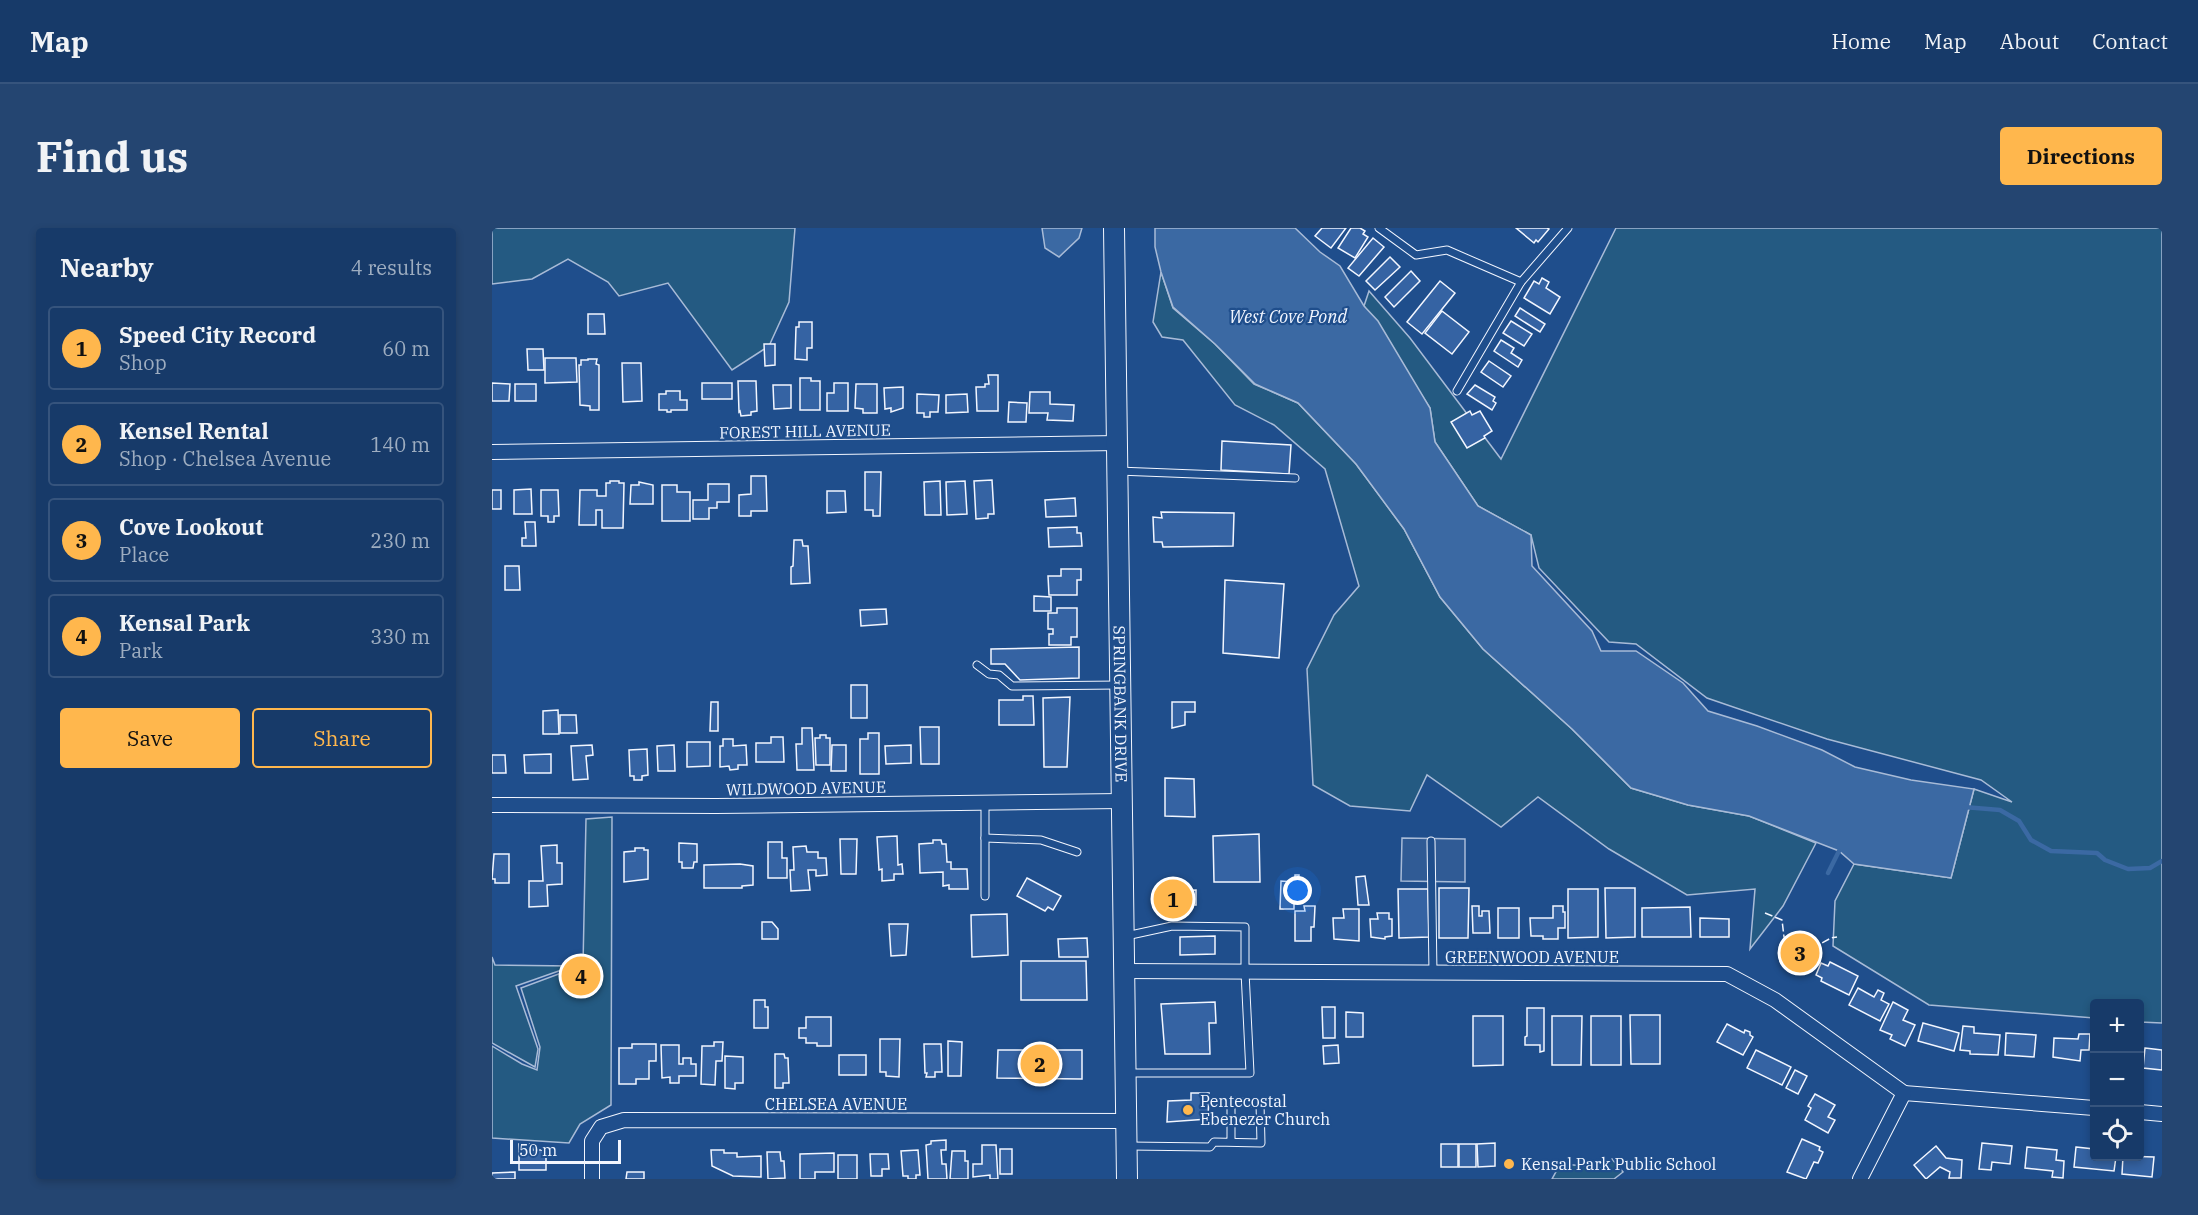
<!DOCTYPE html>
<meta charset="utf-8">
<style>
:root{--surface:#173a69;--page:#244571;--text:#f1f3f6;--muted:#9eadc0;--line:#36547d;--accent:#ffb74d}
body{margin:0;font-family:"IBM Plex Serif",serif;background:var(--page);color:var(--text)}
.controls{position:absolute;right:18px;bottom:18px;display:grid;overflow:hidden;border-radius:6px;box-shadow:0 3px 9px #0003}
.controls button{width:54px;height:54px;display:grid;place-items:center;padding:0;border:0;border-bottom:2px solid var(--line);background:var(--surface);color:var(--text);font:30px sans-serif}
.scale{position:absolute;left:18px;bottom:15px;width:111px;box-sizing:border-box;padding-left:6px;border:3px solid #f2f6ff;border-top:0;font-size:16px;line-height:21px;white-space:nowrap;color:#f2f6ff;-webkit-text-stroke:4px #1f4e8c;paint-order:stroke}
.you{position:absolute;left:806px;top:663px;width:21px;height:21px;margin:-15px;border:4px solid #fff;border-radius:50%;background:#1a73e8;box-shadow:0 0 0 9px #1a73e833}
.badge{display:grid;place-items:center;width:39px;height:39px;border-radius:50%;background:var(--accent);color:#111;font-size:20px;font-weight:700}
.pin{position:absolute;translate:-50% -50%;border:3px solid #fff;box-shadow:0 2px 6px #0006}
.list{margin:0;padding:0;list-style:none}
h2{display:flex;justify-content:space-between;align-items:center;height:78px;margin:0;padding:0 24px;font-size:26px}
h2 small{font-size:20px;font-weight:400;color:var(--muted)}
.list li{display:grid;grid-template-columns:39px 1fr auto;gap:18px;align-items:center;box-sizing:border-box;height:84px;margin:0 12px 12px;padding:0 12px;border:2px solid var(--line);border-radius:6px}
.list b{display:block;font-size:22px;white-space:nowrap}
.list p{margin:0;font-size:20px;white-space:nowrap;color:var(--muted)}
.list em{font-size:20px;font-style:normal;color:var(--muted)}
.actions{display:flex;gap:12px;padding:18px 24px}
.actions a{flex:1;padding:14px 0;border:2px solid var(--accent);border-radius:6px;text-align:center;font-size:21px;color:var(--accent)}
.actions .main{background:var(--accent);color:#111}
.icon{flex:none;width:33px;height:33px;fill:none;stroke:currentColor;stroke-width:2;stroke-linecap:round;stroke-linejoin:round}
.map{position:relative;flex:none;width:1670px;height:951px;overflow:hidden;border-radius:6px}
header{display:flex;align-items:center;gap:36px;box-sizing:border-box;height:84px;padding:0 30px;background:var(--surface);border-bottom:2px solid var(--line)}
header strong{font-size:28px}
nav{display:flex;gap:33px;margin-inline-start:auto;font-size:21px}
.intro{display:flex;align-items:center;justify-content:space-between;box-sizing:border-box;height:144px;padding:0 36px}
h1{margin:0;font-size:42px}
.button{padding:15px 27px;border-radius:6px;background:var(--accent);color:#111;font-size:21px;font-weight:700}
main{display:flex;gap:36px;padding:0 36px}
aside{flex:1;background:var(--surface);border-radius:6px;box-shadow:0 3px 9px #0003}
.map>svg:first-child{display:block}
.green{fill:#245a82;stroke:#a8bbd7;stroke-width:1.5}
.parking{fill:#305b95;stroke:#a8bbd7;stroke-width:1.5}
.water{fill:#3b69a3;stroke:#a8bbd7;stroke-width:1.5}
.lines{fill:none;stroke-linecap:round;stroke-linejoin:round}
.stream{stroke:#3b69a3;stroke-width:4.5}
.building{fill:#3563a3;stroke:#f2f6ff;stroke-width:1.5}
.service-casing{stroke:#f2f6ff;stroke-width:9}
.minor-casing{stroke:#f2f6ff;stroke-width:16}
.secondary-casing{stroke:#f2f6ff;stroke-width:22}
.service{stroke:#1f4e8c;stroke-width:7}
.minor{stroke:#1f4e8c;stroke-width:14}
.secondary{stroke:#1f4e8c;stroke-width:20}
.fence{stroke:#f2f6ff;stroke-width:1.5;stroke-dasharray:8 3;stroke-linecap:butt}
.poi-dot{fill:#ffb74d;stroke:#1f4e8c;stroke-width:2}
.labels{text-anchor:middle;stroke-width:4.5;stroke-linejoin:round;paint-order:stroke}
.street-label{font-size:16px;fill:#f2f6ff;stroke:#1f4e8c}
.poi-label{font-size:16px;fill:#f2f6ff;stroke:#1f4e8c;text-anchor:start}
.water-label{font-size:18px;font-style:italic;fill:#f2f6ff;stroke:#1f4e8c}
</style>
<header>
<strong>Map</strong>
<nav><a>Home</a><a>Map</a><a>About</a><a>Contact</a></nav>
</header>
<div class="intro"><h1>Find us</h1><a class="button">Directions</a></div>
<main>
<aside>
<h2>Nearby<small>4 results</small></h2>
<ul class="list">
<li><span class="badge">1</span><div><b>Speed City Record</b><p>Shop</p></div><em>60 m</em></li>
<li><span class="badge">2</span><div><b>Kensel Rental</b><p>Shop · Chelsea Avenue</p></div><em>140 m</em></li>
<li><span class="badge">3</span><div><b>Cove Lookout</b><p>Place</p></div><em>230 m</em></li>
<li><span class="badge">4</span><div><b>Kensal Park</b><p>Park</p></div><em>330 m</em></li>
</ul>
<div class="actions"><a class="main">Save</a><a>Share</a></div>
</aside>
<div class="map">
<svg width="1670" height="951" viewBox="0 0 1670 951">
<rect width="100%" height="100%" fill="#1f4e8c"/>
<g class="green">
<polygon points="0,0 303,0 297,74 277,118 240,142 176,55 127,68 116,54 76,31 40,51 0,56"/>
<polygon points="1124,0 1670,0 1670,795 1648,794 1648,776 1602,776 1602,790 1437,777 1341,718 1343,673 1362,636 1459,650 1482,561 1520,574 1489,552 1335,511 1215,470 1144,416 1117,414 1047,340 1039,307 986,278 943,214 938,180 872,78 877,63 918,110 1009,231"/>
<polygon points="669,44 681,80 723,116 762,156 806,175 864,236 912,301 948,369 991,421 1080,501 1139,560 1196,577 1257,588 1324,615 1291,678 1258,721 1263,661 1195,667 1117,621 1046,569 1009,599 935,547 918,583 858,578 821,557 815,441 842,387 867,358 833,241 782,197 743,177 691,112 670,109 661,94"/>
<polygon points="120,589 119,877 88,896 77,915 0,910 0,818 30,836 45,842 48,819 29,760 91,737 94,591"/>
<polygon points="0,729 3,737 81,738 24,758 46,821 43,839 0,815"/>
<polygon points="1120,931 1131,944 1122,951 1060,951 1065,942 1072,936 1110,940"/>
</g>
<polygon class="parking" points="910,610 973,611 973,654 909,653"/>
<g class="water">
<polygon points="550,0 590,0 587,10 567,29 553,20"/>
<polygon points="663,0 803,0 828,24 848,38 872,78 886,93 938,180 943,214 986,278 1039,307 1040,338 1100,403 1109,423 1144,423 1191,455 1216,483 1265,498 1330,522 1363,539 1419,552 1482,561 1459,650 1362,636 1347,623 1257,588 1196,577 1139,560 1080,501 991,421 948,369 912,301 864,236 806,175 763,156 723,116 681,79 669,44 663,19"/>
</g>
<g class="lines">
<g class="stream">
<polyline points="1472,579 1508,582 1527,593 1539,612 1559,623 1605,625 1613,632 1636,641 1658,640 1670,633"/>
<polyline points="1336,645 1347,623"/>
</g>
</g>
<g class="building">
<polygon points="830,0 854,0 839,20 823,8"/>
<polygon points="859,0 868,0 873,3 871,6 876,9 863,30 846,20"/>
<polygon points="1024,0 1055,0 1057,1 1046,14 1044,12 1042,15"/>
<polygon points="881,10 892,19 867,48 856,40"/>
<polygon points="898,29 908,39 883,62 874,53"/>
<polygon points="919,43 928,53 902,79 893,69"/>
<polygon points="1050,50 1057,54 1054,60 1068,69 1058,86 1032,70 1042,53 1047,56"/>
<polygon points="948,53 963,65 930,106 915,94"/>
<polygon points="1028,80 1053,96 1048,104 1023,88"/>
<polygon points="950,83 977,104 960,126 933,105"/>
<polygon points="96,86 112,86 113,106 96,106"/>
<polygon points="1019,93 1040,106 1032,118 1011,105"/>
<polygon points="307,94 320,94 320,120 315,120 315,132 303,131 304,99 307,99"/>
<polygon points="1009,112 1022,120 1019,125 1030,132 1026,139 1002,123"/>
<polygon points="272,116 283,116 283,137 273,138"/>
<polygon points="35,121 51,121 52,142 36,142"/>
<polygon points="53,130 84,130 85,154 53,155"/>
<polygon points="96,131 105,131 104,136 107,137 107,182 98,182 98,178 88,177 87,137 89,137 89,132 96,132"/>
<polygon points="997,133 1019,148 1011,159 989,144"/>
<polygon points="130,135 149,135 150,173 131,174"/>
<polygon points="496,147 506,147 506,183 485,183 484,159 493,159 493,156 497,156"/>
<polygon points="308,150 319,150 319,153 328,153 328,182 308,182"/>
<polygon points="246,153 264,153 265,183 259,184 259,187 249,188 248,183 247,184"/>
<polygon points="0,155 18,156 17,173 0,173"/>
<rect x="210" y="155" width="30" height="16"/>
<polygon points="342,155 356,155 356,183 335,183 335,165 342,165"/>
<rect x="23" y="156" width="21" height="17"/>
<polygon points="364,156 385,156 385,185 371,185 371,181 363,180"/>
<polygon points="281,157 299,157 299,180 282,181"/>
<polygon points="983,157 1003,169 1001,173 1004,175 1000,182 975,166"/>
<polygon points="411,159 411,180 399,184 399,180 393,181 392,160"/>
<polygon points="174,163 188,163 188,172 195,172 195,182 179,182 179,184 175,184 175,182 167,182 167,166 174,166"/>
<polygon points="538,164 558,164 558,176 582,177 581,193 555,192 556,185 537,185"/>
<polygon points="425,166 447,167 446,184 438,184 438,189 432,189 432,185 425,185"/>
<polygon points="475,166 476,184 454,185 454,167"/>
<polygon points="517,174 535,175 534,194 516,194"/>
<polygon points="978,183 980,187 988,183 1000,203 992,208 993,210 975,220 959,194"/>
<polygon points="730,213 799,217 797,246 729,242"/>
<polygon points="373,244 389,244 388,288 381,288 381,282 373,282"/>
<polygon points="259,248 274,248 275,283 259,283 259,288 247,288 247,267 259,266"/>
<polygon points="500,252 502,286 496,286 496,290 484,291 482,253"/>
<polygon points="118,253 127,253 127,255 132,255 131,300 110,300 110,282 104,282 104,297 87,297 88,262 105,262 105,268 114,268 114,255 118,255"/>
<polygon points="448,253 449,287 433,287 432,254"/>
<polygon points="473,253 475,286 455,287 454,254"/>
<polygon points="147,254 161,257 161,276 138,276 139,257 147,257"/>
<polygon points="216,256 237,256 237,274 225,274 225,280 217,280 217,291 201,291 201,272 216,272"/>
<polygon points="170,257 185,257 185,264 198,264 198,293 170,293"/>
<polygon points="39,261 40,286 22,286 22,262"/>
<rect x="0" y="262" width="9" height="19"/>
<polygon points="49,262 66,262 67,288 62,288 62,294 56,294 56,288 49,288"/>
<polygon points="335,263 353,263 354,284 335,285"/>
<polygon points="583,270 584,288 554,289 553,272"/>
<polygon points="669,284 742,285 741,318 671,319 670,314 662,314 661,289 670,290"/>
<polygon points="33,294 43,294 44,318 30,318 30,310 34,310"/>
<polygon points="585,299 585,305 589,305 590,318 557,319 556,300"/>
<polygon points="302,312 310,312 311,318 316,318 318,355 299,356 299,339 301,338"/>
<polygon points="13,338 27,338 28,362 13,362"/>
<polygon points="569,341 589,341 589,352 585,352 585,367 557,367 556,348 569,348"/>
<polygon points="733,352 792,356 787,430 731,425"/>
<polygon points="542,368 559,369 559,383 542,383"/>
<polygon points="565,380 585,380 585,409 579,409 579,417 557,417 557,406 561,406 561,401 556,401 556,385 565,385"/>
<polygon points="394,381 395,396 369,398 368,382"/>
<polygon points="587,419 587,450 528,452 513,436 499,436 499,421"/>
<rect x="359" y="457" width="16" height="33"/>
<polygon points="531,468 541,468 542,497 507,497 507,472 531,472"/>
<polygon points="578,469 575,539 552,539 551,470"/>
<polygon points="219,474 226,474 226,503 218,503"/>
<polygon points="680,474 703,474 703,484 693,484 693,497 680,500"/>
<polygon points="66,482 67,506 51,506 51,483"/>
<polygon points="68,487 84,487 85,505 68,505"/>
<polygon points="428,499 447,499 447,536 429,536"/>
<polygon points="310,500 320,500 322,542 305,542 304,516 310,516"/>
<polygon points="376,505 387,505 387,546 368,546 368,511 376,511"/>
<polygon points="328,507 334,507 334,510 338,510 338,537 324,537 323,510 328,510"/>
<polygon points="279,509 291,509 292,534 264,534 264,515 279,515"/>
<polygon points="231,511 241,511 241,518 254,517 255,537 246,537 246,541 238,542 237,538 228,539 228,518 231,518"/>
<polygon points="195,514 218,514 218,538 195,539"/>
<polygon points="100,517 101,527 94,528 96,551 81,552 79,518"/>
<polygon points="182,517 183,543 166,543 165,518"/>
<polygon points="340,517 354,517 354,543 339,543"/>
<polygon points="419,517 419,535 394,536 393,518"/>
<polygon points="155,521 156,547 150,548 150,552 142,552 142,548 138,548 137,522"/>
<polygon points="59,526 59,545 33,545 32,527"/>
<polygon points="0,527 13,527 14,545 0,545"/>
<polygon points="673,550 702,551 703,589 673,588"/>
<polygon points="767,606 768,654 722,654 721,608"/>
<polygon points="405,608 406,637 410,636 411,646 402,646 402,652 390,653 390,641 387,642 385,609"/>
<polygon points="348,611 365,611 364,646 349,646"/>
<polygon points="441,612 449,612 450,616 454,616 455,634 459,634 459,641 475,641 476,661 457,661 457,657 451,658 451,644 428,645 427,616 441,615"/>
<polygon points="276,614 290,614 290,630 295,630 295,650 276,650"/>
<polygon points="187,615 205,616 205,634 202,634 201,640 190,640 190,634 187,634"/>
<polygon points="65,617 65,635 70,635 70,656 55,657 56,678 37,679 37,653 51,653 49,618"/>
<polygon points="314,618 315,624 326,624 326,630 334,630 335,647 324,648 324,642 316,642 318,662 299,663 298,642 302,642 301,619"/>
<polygon points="143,620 152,620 152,622 156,622 156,651 132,654 132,624 143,623"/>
<polygon points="2,626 17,626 17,655 3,655 3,651 0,651"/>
<polygon points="248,636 261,638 261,657 250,658 250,660 212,660 212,637"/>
<polygon points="803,647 807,647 806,664 802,664 802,681 788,681 789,653 803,654"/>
<polygon points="873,648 877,677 866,677 864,649"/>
<polygon points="535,650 569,668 561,682 556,679 553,683 525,668"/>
<polygon points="947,660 977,660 976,710 947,710"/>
<polygon points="1113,660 1143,660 1143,709 1114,710"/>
<polygon points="906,661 936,661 937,709 907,710"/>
<polygon points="1076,661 1106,661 1106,709 1076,710"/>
<polygon points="704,662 704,677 671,677 671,663"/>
<polygon points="812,678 823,678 822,699 819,699 819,713 803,713 803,683 813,683"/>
<polygon points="980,678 987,678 987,688 990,688 990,683 997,683 998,705 981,705"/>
<polygon points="1061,678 1071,678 1071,684 1073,684 1073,700 1066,700 1066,711 1051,711 1051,708 1039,708 1038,690 1061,690"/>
<polygon points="1198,679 1199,709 1150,709 1150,680"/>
<rect x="1006" y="680" width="21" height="30"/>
<polygon points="851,681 867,681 867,713 842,711 841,690 852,690"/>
<polygon points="885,685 897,685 897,691 900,691 900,708 893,709 893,711 879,709 878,691 886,691"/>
<polygon points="515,686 516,727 480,729 479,687"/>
<polygon points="1208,690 1237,691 1237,709 1208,709"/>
<polygon points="270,694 280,694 286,701 286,711 270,711"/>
<polygon points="397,696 416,696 414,727 399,728"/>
<polygon points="723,708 723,726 688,727 688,709"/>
<polygon points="595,710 596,729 567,729 566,711"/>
<polygon points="529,733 594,733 595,772 529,772"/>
<polygon points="1338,734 1366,748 1357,767 1329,753 1330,750 1324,747 1329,735 1336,738"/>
<polygon points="1366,760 1382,769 1386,762 1392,765 1389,772 1397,776 1388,793 1357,777"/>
<polygon points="262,772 273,772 273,779 276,779 276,800 262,800"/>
<polygon points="723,774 724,795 717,795 718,826 673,826 669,776"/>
<polygon points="1401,774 1416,782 1411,792 1423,797 1413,818 1398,811 1400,807 1388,802"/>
<polygon points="830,779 843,779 843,810 831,810"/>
<polygon points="1035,780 1052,780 1052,823 1048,824 1048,817 1033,817 1033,809 1035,808"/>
<polygon points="854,784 871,785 871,809 854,809"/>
<polygon points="1138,787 1168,787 1168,836 1139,836"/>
<polygon points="981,788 1011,788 1011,837 981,838"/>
<polygon points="1060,788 1090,788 1089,837 1060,837"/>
<rect x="1099" y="788" width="30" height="49"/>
<polygon points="314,789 339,789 339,818 325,818 325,815 314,815 314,810 307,810 307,800 314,800"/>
<polygon points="1431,795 1467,805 1462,823 1426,813"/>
<polygon points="1235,796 1252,805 1253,802 1258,804 1258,807 1261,809 1251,827 1225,814"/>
<polygon points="1471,798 1482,799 1482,805 1508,807 1506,827 1478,826 1478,823 1468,822"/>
<polygon points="1514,805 1544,807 1542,829 1513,827"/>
<polygon points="1587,806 1598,806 1597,822 1589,822 1588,833 1561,829 1562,810 1586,811"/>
<polygon points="388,811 408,811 407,849 394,848 394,844 388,844"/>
<polygon points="456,813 470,814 469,848 456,848"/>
<polygon points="222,814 231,814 230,833 224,833 223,857 209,856 210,818 222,818"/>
<polygon points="140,816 164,816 164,833 157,833 157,851 144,851 144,856 127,856 127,820 140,820"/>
<polygon points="432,816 449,816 450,844 443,844 443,849 434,849 435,845 433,845"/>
<polygon points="169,817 187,817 187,836 191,836 191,830 199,830 199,836 204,836 204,848 187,848 187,855 178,855 178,849 170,850"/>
<polygon points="846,817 847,835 832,836 831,818"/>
<polygon points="1653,820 1670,822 1670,842 1651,840"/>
<polygon points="506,822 590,822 590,851 505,850"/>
<polygon points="1264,822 1299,839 1290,857 1255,840"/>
<polygon points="283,826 292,826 293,830 296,830 297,855 291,855 291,860 283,860"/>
<rect x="347" y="827" width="27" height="20"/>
<polygon points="233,828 251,829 251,855 243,855 243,861 233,860"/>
<polygon points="1303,842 1315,848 1306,866 1294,860"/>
<polygon points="699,865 717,865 716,891 675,894 676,873 699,872"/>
<polygon points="1323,866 1343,877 1336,889 1343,892 1336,905 1313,892 1319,880 1316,878"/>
<polygon points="1310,911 1328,919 1327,922 1331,924 1326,935 1322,934 1314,951 1295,944"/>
<polygon points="454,912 454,922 449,922 450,936 454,936 455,951 436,951 434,917 439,916 439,913"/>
<polygon points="1003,915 1003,938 986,939 985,916"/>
<polygon points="1490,915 1520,918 1518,936 1500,934 1499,942 1487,941"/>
<polygon points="27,916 40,916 41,922 54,922 54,942 27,942"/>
<rect x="949" y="916" width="17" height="23"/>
<rect x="967" y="916" width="17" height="23"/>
<polygon points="490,917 504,917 506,951 498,951 498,947 481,949 481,936 490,936"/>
<polygon points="1444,918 1454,930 1470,932 1469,950 1457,950 1458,944 1448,939 1434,951 1422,937"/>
<polygon points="1535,919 1565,922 1564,932 1572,933 1571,950 1560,949 1561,943 1533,940"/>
<polygon points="1584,919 1602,921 1602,928 1624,929 1622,943 1582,939"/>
<rect x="508" y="921" width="12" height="25"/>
<polygon points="219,922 232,922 232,925 245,925 245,929 269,928 269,949 241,948 220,938"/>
<polygon points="426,922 428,947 424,947 424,951 416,951 416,948 411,948 409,923"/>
<polygon points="460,923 473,923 473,933 476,933 476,951 458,951"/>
<polygon points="275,924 288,924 289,933 292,933 293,950 276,951"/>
<polygon points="342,925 342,944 323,944 323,951 308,951 308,926"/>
<polygon points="378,926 396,926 397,941 390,941 390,948 379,948"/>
<rect x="346" y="927" width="19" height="24"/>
<polygon points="1631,928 1662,929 1660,949 1630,946"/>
<polygon points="23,944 23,951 0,951 0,945"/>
<polygon points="135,944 152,944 152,951 134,951"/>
</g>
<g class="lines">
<g class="service-casing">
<g id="service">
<polyline points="887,0 924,27 955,22 1029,54"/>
<polyline points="965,163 1029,54 1076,0"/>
<polyline points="626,243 803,250"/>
<polyline points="485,437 497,446 507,447 520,458 628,457"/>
<polyline points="493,610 549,612 585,624"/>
<polyline points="939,613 941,745"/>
<polyline points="493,668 493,575"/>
<polyline points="634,708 680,698 753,699 753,744 758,845 636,845"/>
<polyline points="637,918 718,919 722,914 769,915 768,876 739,873 739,914"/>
</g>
</g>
<g class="minor-casing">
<g id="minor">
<polyline points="0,224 626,215"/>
<polyline points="0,577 224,578 629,573"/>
<polyline points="632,743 1235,746 1283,772 1412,865"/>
<polyline points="1412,865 1602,880"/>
<polyline points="1648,884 1670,886"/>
<polyline points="100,951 100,913 109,899 132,892 634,893"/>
<polyline points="1368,951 1412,865"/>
</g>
</g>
<g class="secondary-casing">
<g id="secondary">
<path id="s1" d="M622 0 635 951"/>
</g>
</g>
<use href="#service" class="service"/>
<use href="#minor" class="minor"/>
<use href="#secondary" class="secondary"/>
<polyline class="fence" points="1273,685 1290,692 1292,709 1321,720 1339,710 1345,709"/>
</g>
<g class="poi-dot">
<circle cx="696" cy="882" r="6"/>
<circle cx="1017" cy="936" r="6"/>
</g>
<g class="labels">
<g class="street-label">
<text transform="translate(313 203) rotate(-1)" y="6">FOREST HILL AVENUE</text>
<text dy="6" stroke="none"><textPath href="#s1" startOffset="476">SPRINGBANK DRIVE</textPath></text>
<text transform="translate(314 560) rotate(-1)" y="6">WILDWOOD AVENUE</text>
<text x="1040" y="735">GREENWOOD AVENUE</text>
<text x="344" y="882">CHELSEA AVENUE</text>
</g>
<g class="poi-label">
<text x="708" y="879">Pentecostal<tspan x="708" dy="18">Ebenezer Church</tspan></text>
<text x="1029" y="942">Kensal Park Public School</text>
</g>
<g class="water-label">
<text x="796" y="95">West Cove Pond</text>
</g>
</g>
</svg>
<div class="controls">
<button>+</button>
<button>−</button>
<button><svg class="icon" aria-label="locate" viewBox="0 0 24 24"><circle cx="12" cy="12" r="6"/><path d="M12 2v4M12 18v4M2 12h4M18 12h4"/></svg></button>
</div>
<div class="scale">50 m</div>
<div class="you"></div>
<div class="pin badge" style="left:681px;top:671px">1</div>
<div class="pin badge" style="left:548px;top:836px">2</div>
<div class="pin badge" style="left:1308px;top:725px">3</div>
<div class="pin badge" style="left:89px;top:748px">4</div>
</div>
</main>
